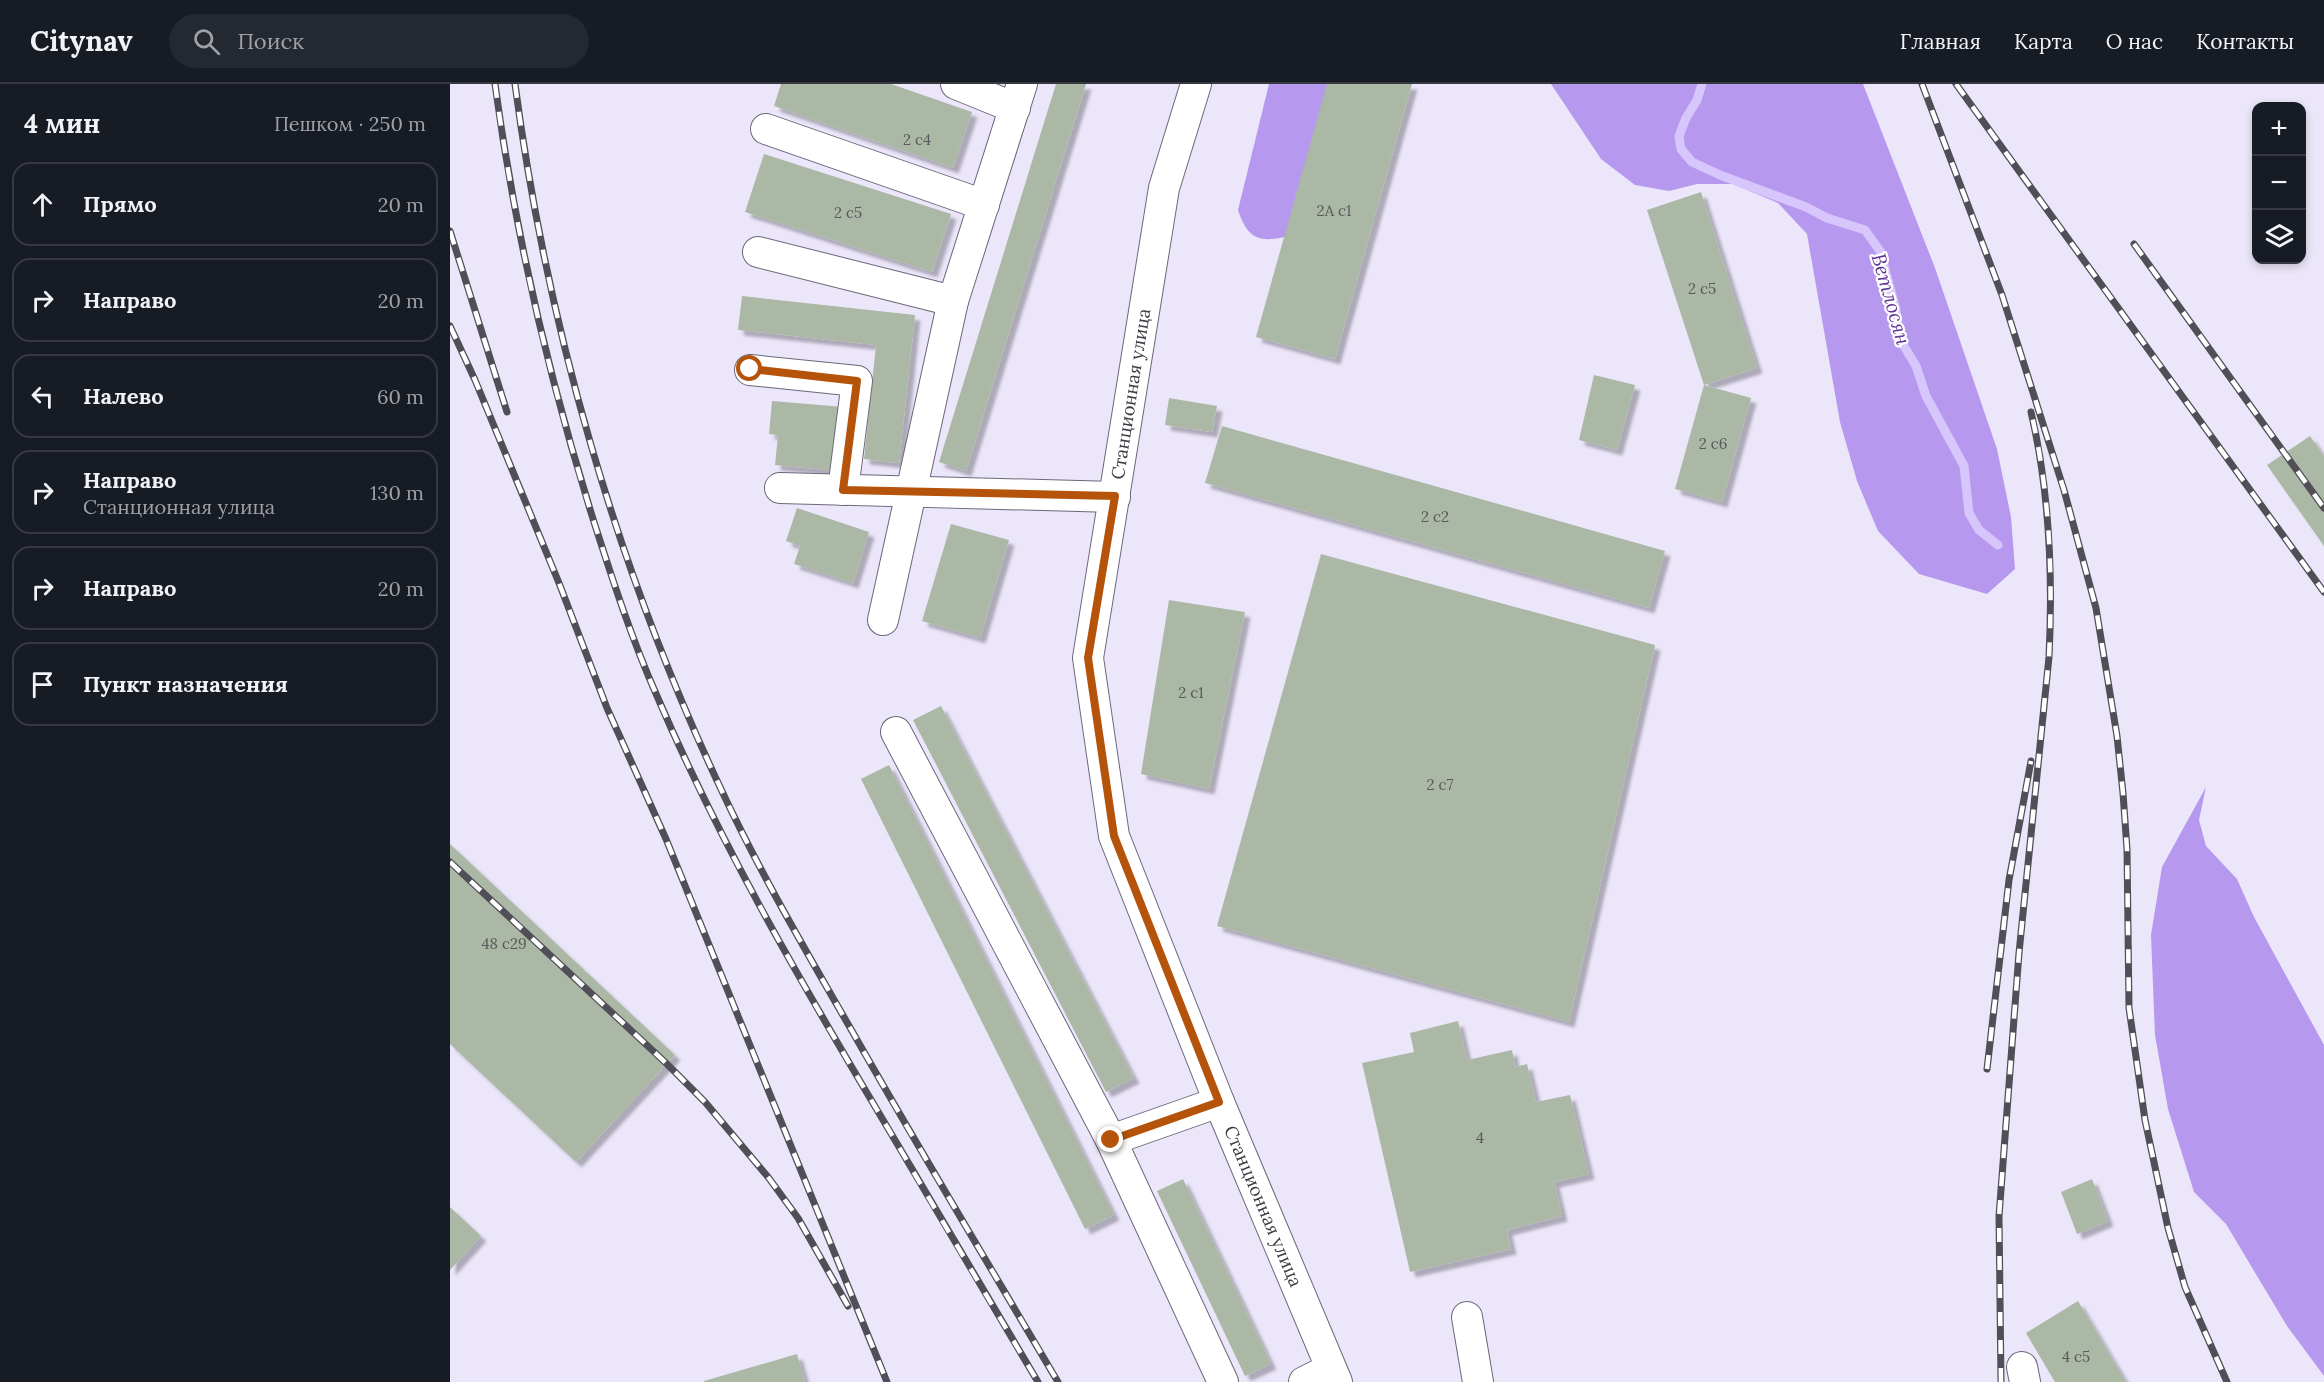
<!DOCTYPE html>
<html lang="ru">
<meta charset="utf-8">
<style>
:root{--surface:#171b24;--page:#242831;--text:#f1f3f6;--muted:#9ea1a6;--line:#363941}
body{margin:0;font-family:Lora,serif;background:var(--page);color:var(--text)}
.controls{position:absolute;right:18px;top:18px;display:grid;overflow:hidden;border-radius:12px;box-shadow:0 3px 9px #0003}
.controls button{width:54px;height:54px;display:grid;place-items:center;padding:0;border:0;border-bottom:2px solid var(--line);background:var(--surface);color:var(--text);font:30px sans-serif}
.stop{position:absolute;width:18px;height:18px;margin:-14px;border:4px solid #b45309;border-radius:50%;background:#fff}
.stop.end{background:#b45309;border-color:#fff;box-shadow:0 2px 6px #0008}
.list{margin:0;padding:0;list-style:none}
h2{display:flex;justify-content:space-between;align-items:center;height:78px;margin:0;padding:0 24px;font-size:26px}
h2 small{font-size:20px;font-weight:400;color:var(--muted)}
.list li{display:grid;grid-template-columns:39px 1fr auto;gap:18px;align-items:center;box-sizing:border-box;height:84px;margin:0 12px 12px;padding:0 12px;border:2px solid var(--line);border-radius:18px}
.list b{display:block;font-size:22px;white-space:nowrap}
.list p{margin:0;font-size:20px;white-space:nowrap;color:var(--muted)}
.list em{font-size:20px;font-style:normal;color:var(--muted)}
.icon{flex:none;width:33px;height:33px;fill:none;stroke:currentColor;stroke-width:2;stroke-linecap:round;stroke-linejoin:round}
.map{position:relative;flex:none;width:1874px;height:1298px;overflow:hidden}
header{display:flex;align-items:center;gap:36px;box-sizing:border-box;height:84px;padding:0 30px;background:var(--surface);border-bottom:2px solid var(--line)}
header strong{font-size:28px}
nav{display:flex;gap:33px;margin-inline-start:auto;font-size:21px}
.search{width:420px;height:54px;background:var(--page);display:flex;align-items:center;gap:15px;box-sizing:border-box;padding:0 21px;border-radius:33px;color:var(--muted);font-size:22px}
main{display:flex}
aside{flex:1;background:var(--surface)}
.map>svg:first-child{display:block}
.forest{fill:#b698ee}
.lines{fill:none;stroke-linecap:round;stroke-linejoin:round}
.stream{stroke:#d7c6fb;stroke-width:9}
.building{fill:#acb8a6;filter:url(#shadow)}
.minor-casing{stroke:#6c6778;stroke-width:32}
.minor{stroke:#fff;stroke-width:30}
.rail-casing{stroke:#504e57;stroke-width:7}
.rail{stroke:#fff;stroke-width:4.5;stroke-dasharray:14;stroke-linecap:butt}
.route{stroke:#b45309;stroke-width:8}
.labels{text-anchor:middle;stroke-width:4.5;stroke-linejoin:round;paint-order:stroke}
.number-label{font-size:15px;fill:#595a5c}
.street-label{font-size:18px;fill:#3d3b43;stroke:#fff}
.water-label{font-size:20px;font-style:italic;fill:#603699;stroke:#fff}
</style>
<header>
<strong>Citynav</strong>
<div class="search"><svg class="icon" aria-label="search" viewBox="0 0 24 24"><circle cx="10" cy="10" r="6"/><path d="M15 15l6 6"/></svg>Поиск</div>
<nav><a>Главная</a><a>Карта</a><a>О нас</a><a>Контакты</a></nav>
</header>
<main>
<aside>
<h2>4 мин<small>Пешком · 250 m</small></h2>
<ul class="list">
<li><svg class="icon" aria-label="ahead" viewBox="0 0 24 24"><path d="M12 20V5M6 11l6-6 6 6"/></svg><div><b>Прямо</b></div><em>20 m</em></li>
<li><svg class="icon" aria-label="right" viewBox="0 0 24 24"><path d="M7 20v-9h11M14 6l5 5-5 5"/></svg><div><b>Направо</b></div><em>20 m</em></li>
<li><svg class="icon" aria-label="left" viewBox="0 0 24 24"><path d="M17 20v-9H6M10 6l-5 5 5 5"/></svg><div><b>Налево</b></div><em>60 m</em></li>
<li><svg class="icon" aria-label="right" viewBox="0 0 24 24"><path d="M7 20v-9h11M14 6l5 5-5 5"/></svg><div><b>Направо</b><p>Станционная улица</p></div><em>130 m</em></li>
<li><svg class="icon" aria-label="right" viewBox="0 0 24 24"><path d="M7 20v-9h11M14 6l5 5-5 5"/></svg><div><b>Направо</b></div><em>20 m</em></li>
<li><svg class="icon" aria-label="arrive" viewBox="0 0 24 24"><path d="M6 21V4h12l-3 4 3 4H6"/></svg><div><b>Пункт назначения</b></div></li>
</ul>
</aside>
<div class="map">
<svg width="1874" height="1298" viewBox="0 0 1874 1298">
<defs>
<filter id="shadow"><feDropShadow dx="5.5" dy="5.5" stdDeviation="1.5" flood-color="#0004"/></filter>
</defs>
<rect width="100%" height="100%" fill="#ece6fa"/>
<g class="forest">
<path d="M819 0H896L835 153C807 159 797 153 788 126Z"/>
<polygon points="1101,0 1413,0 1485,184 1547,365 1561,433 1565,485 1537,510 1469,490 1428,447 1407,397 1390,338 1357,150 1328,119 1283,100 1247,100 1219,107 1185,101 1151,75"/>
<polygon points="1756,703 1749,736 1756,762 1787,795 1804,833 1874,961 1874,1292 1837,1242 1776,1140 1744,1108 1718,1025 1705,951 1701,851 1712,783"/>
</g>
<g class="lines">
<polyline class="stream" points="1252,0 1247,16 1236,34 1229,52 1231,65 1242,78 1270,91 1356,123 1377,134 1415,146 1430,167 1446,226 1449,254 1466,282 1476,312 1514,382 1519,429 1529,446 1548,461"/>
</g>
<g class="building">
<polygon points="331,0 441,0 522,28 503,84 324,22"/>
<polygon points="606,0 636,0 516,387 489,378"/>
<polygon points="877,0 962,0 885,275 806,253"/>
<polygon points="314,70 501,130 482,188 295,128"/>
<polygon points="1251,108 1307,284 1254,301 1197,126"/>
<polygon points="292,212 465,231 449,379 414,375 426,261 288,246"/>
<polygon points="1144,291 1185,301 1167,366 1129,356"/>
<polygon points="1254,301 1301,314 1272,418 1225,405"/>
<polygon points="719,314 767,322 762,348 715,341"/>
<polygon points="322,317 394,323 388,387 325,381 328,351 319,350"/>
<polygon points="772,342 1215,467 1199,524 755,399"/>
<polygon points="1860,352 1874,372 1874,462 1817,381"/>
<polygon points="347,424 419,448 403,499 344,480 350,462 336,457"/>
<polygon points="501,440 559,456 530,554 472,537"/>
<polygon points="871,470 1205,561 1119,938 767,842"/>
<polygon points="719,516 795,528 759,705 691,690"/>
<polygon points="491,622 684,994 656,1008 463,636"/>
<polygon points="439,681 664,1131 635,1145 411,695"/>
<polygon points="0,760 225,971 126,1078 0,960"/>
<polygon points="1008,937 1017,976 1062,966 1065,983 1077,980 1086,1018 1120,1011 1139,1090 1104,1098 1112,1132 1057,1146 1061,1165 960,1188 912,979 964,968 960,949"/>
<polygon points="733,1095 821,1280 795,1292 707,1107"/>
<polygon points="1642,1095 1658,1137 1627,1150 1611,1108"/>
<polygon points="0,1123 31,1152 0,1186"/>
<polygon points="1628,1217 1676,1298 1605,1298 1576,1249"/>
<polygon points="347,1270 355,1298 254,1298 254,1297"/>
</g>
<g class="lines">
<g class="minor-casing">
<g id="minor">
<polyline points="506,0 565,24"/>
<path id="s1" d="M746 0 714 104 638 574 664 752 769 1018 887 1298"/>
<polyline points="316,45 534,121"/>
<polyline points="308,168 503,217"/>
<polyline points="300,286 407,297 393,406"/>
<polyline points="330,404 665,413"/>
<polyline points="433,536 503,217 572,0"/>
<polyline points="446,648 661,1056 773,1298"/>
<polyline points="661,1056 769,1018"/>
<polyline points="1017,1233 1028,1298"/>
<polyline points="1572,1283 1575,1298"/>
<polyline points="854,1298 880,1285"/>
</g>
</g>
<use href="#minor" class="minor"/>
<g class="rail-casing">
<g id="rail">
<path d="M45 0C65 149 99 295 144 438 163 497 182 556 207 612 272 764 355 905 439 1046 488 1130 538 1214 588 1298"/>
<path d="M65 0C97 242 166 482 270 703 309 787 356 867 402 947 469 1065 539 1181 608 1298"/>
<polyline points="1472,0 1552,211 1614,406 1646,524 1667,652 1673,709 1677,765 1679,924 1695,1036 1718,1144 1735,1203 1777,1298"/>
<polyline points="1506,0 1874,508"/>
<polyline points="0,147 57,328"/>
<polyline points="1684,160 1874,424"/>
<polyline points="0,242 25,296 109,499 157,624 216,755 437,1298"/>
<polyline points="0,778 216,979 255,1018 318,1093 348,1134 398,1222"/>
<polyline points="1537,985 1559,796 1581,677"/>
<path d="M1551 1298 1549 1132 1569 869 1599 573C1603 491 1600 409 1581 328"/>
</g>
</g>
<use href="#rail" class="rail"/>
</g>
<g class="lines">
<polyline class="route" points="300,285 407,297 393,406 665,412 638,574 664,752 769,1018 661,1056"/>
</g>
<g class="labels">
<g class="number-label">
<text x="467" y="61">2 с4</text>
<text x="884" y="132">2А с1</text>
<text x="398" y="134">2 с5</text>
<text x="1252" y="210">2 с5</text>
<text x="1263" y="365">2 с6</text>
<text x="985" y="438">2 с2</text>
<text x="741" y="614">2 с1</text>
<text x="990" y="706">2 с7</text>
<text x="54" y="865">48 с29</text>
<text x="1030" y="1059">4</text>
<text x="1626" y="1278">4 с5</text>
</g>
<g class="street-label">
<text transform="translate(681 310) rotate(-81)" y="6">Станционная улица</text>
<text dy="6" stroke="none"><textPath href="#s1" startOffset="1164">Станционная улица</textPath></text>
</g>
<g class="water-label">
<text transform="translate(1441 215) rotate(74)" y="7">Ветлосян</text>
</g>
</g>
</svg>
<div class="controls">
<button>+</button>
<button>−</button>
<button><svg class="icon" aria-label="layers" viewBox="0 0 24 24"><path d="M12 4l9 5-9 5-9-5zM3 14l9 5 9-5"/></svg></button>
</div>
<div class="stop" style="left:300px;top:285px"></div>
<div class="stop end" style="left:661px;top:1056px"></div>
</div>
</main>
